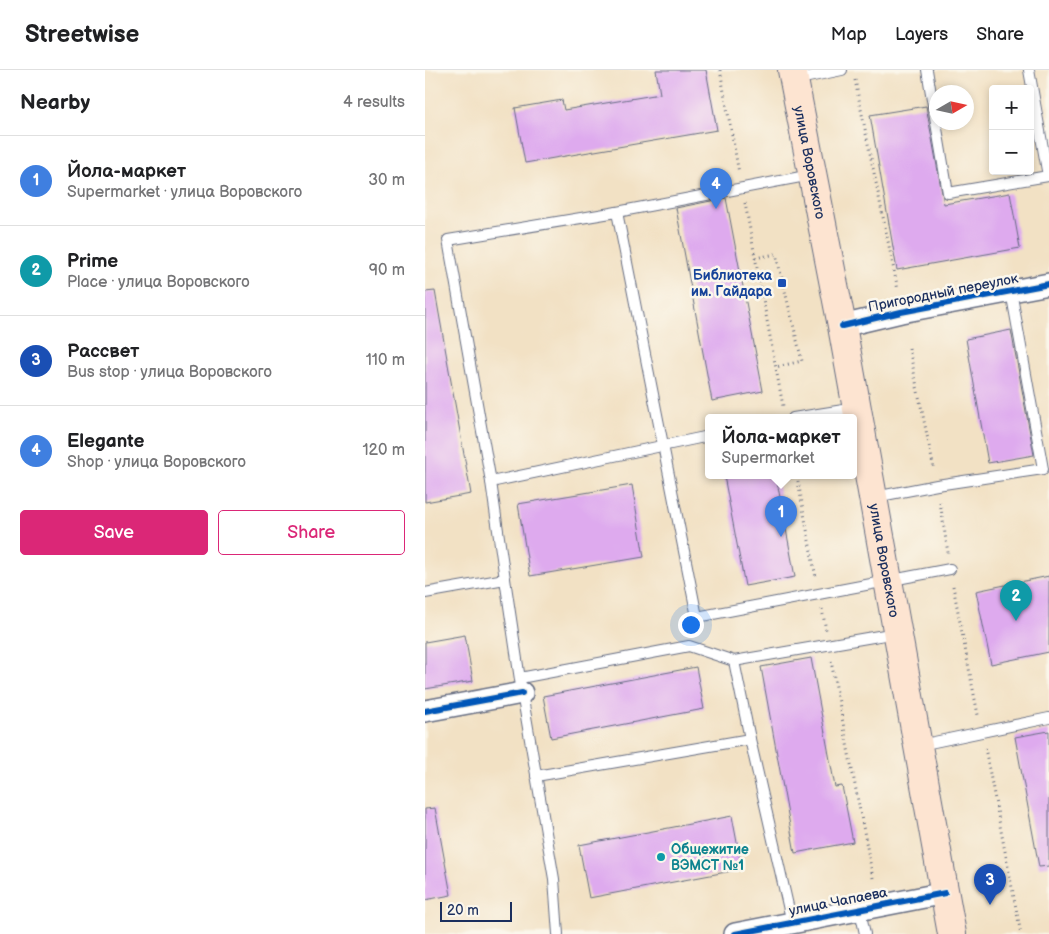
<!DOCTYPE html>
<meta charset="utf-8">
<style>
:root{--surface:#fff;--page:#f2f2f2;--text:#202124;--muted:#757577;--line:#e0e0e0;--accent:#db2777}
body{margin:0;font-family:"Balsamiq Sans",sans-serif;background:var(--page);color:var(--text)}
.controls{position:absolute;right:15px;top:15px;display:grid;overflow:hidden;border-radius:5px;box-shadow:0 2px 8px #0003}
.controls button{width:45px;height:45px;display:grid;place-items:center;padding:0;border:0;border-bottom:1px solid var(--line);background:var(--surface);color:var(--text);font:25px sans-serif}
.compass{position:absolute;left:504px;top:15px;width:45px;height:45px;border-radius:50%;background:var(--surface);box-shadow:0 2px 8px #0003;rotate:81deg}
.scale{position:absolute;left:15px;bottom:12px;width:72px;box-sizing:border-box;padding-left:5px;border:2px solid #1b2f5e;border-top:0;font-size:14px;line-height:18px;white-space:nowrap;color:#1b2f5e;-webkit-text-stroke:4px #fbf7ec;paint-order:stroke}
.you{position:absolute;left:265px;top:554px;width:18px;height:18px;margin:-12px;border:4px solid #fff;border-radius:50%;background:#1a73e8;box-shadow:0 0 0 8px #1a73e833}
.badge{display:grid;place-items:center;width:32px;height:32px;border-radius:50%;background:var(--accent);color:#fff;font-size:16px;font-weight:700}
.pin{position:absolute;translate:-50% -41px;filter:drop-shadow(0 1px 2px #0008)}
.pin::after{content:'';position:absolute;top:26px;width:18px;height:15px;background:inherit;clip-path:polygon(0 0,100% 0,50% 100%)}
.popup{position:absolute;left:280px;top:344px;width:152px;height:65px;box-sizing:border-box;display:grid;place-content:center;border-radius:5px;background:var(--surface);filter:drop-shadow(0 1px 4px #0005);font-size:16px;white-space:nowrap;color:var(--muted)}
.popup b{font-size:19px;color:var(--text)}
.popup::after{content:'';position:absolute;left:50%;top:100%;margin-left:-10px;border:10px solid transparent;border-top-color:var(--surface)}
.list{margin:0;padding:0;list-style:none}
h2{display:flex;justify-content:space-between;align-items:center;height:65px;margin:0;padding:0 20px;font-size:21px}
h2 small{font-size:16px;font-weight:400;color:var(--muted)}
.list li{display:grid;grid-template-columns:32px 1fr auto;gap:15px;align-items:center;box-sizing:border-box;height:90px;padding:0 20px;border-top:1px solid var(--line)}
.list b{display:block;font-size:19px;white-space:nowrap}
.list p{margin:0;font-size:16px;white-space:nowrap;color:var(--muted)}
.list em{font-size:16px;font-style:normal;color:var(--muted)}
.actions{display:flex;gap:10px;padding:15px 20px}
.actions a{flex:1;padding:11px 0;border:1px solid var(--accent);border-radius:5px;text-align:center;font-size:18px;color:var(--accent)}
.actions .main{background:var(--accent);color:#fff}
.map{position:relative;flex:none;width:624px;height:864px;overflow:hidden}
header{display:flex;align-items:center;gap:30px;box-sizing:border-box;height:70px;padding:0 25px;background:var(--surface);border-bottom:1px solid var(--line)}
header strong{font-size:24px}
nav{display:flex;gap:28px;margin-inline-start:auto;font-size:18px}
main{display:flex}
aside{flex:1;background:var(--surface)}
.map>svg:first-child{display:block}
.building{fill:#deaaee}
.lines{fill:none;stroke-linecap:round;stroke-linejoin:round}
.lane-casing{stroke:#666d82;stroke-width:12}
.street-casing{stroke:#666d82;stroke-width:24}
.secondary-casing{stroke:#666d82;stroke-width:30}
.path{stroke:#666d82;stroke-width:3;stroke-dasharray:1 4;stroke-linecap:butt}
.lane{stroke:#fff;stroke-width:10}
.street{stroke:#fff;stroke-width:21}
.secondary{stroke:#fde4d1;stroke-width:28}
.cycleway-casing{stroke:#fbf7ec;stroke-width:9}
.cycleway{stroke:#0057b8;stroke-width:6}
.transit-dot{fill:#1a4fb4;stroke:#fbf7ec;stroke-width:2}
.culture-dot{fill:#0f9aa8;stroke:#fbf7ec;stroke-width:2}
.labels{text-anchor:middle;stroke-width:5;stroke-linejoin:round;paint-order:stroke}
.street-label{font-size:14px;fill:#1b2f5e;stroke:#fbf7ec}
.transit-label{font-size:14px;font-weight:bold;fill:#164399;stroke:#fbf7ec;text-anchor:end}
.culture-label{font-size:14px;font-weight:bold;fill:#0d838f;stroke:#fbf7ec;text-anchor:start}
</style>
<header>
<strong>Streetwise</strong>
<nav><a>Map</a><a>Layers</a><a>Share</a></nav>
</header>
<main>
<aside>
<h2>Nearby<small>4 results</small></h2>
<ul class="list">
<li><span class="badge" style="background:#3f7fe0">1</span><div><b>Йола-маркет</b><p>Supermarket · улица Воровского</p></div><em>30 m</em></li>
<li><span class="badge" style="background:#0f9aa8">2</span><div><b>Prime</b><p>Place · улица Воровского</p></div><em>90 m</em></li>
<li><span class="badge" style="background:#1a4fb4">3</span><div><b>Рассвет</b><p>Bus stop · улица Воровского</p></div><em>110 m</em></li>
<li><span class="badge" style="background:#3f7fe0">4</span><div><b>Elegante</b><p>Shop · улица Воровского</p></div><em>120 m</em></li>
</ul>
<div class="actions"><a class="main">Save</a><a>Share</a></div>
</aside>
<div class="map">
<svg width="624" height="864" viewBox="0 0 624 864">
<rect width="100%" height="100%" fill="#fbf7ec"/>
<filter id="ink" filterUnits="userSpaceOnUse"><feTurbulence type="fractalNoise" baseFrequency=".02" numOctaves="2"/><feDisplacementMap in="SourceGraphic" scale="10" xChannelSelector="R" yChannelSelector="G"/><feConvolveMatrix kernelMatrix="1 2 1 2 8 2 1 2 1" color-interpolation-filters="sRGB"/></filter>
<filter id="wash" filterUnits="userSpaceOnUse"><feTurbulence type="fractalNoise" baseFrequency=".0096" numOctaves="4" result="noise"/><feDisplacementMap in="SourceGraphic" scale="20" xChannelSelector="R" yChannelSelector="G"/><feGaussianBlur stdDeviation="1.12" result="paint"/><feColorMatrix in="noise" values="0 0 0 0 0 0 0 0 0 0 0 0 0 0 0 0 0 1.4 0 .05"/><feComposite in="paint" operator="in"/></filter>
<g filter="url(#wash)">
<rect width="100%" height="100%" fill="#f2e1c4"/>
<g id="blocks">
<g class="building">
<polygon points="231,0 281,0 292,60 100,93 90,38 137,30 139,40 235,24"/>
<polygon points="501,36 519,134 585,123 595,178 472,200 445,45"/>
<polygon points="301,128 338,321 287,331 251,138"/>
<polygon points="10,221 46,424 0,432 0,222"/>
<polygon points="586,260 609,385 563,393 541,269"/>
<polygon points="299,406 351,406 370,507 320,516"/>
<polygon points="207,415 219,487 105,506 93,434"/>
<polygon points="624,506 624,582 566,594 551,521"/>
<polygon points="40,565 48,611 0,619 0,572"/>
<polygon points="386,588 410,717 417,716 428,772 370,783 336,597"/>
<polygon points="271,597 279,639 126,668 118,626"/>
<polygon points="624,661 624,796 614,797 590,667"/>
<polygon points="10,738 26,825 0,830 0,739"/>
<polygon points="307,746 317,799 164,828 154,775"/>
</g>
</g>
</g>
<g filter="url(#ink)">
<use href="#blocks" fill-opacity="0" stroke="#666d82" stroke-width="1"/>
<g class="lines">
<g class="lane-casing">
<g id="lane">
<polyline points="502,0 523,123 623,106 604,0"/>
<polyline points="369,10 417,0"/>
<polyline points="386,105 192,142 272,547 525,499"/>
<polyline points="368,348 431,338"/>
<polyline points="66,412 284,366"/>
<polyline points="450,427 512,415 618,399 586,221"/>
<polyline points="80,509 66,412 23,170 192,142"/>
<polyline points="0,523 80,509 97,623 129,809 133,864"/>
<polyline points="95,608 264,576 309,591"/>
<polyline points="325,669 367,853"/>
<polyline points="495,675 624,648"/>
<polyline points="111,706 325,669 309,591 471,563"/>
<polyline points="435,840 440,864"/>
</g>
</g>
<g class="street-casing">
<g id="street">
<polyline points="417,256 476,242 624,214"/>
<polyline points="0,641 97,623"/>
<polyline points="310,864 520,823"/>
</g>
</g>
<g class="secondary-casing">
<g id="secondary">
<path id="s1" d="M367 0 417 256 527 864"/>
</g>
</g>
<g class="path">
<polyline points="295,0 314,103"/>
<polyline points="430,10 473,220"/>
<polyline points="320,133 358,336"/>
<polyline points="330,188 351,184 377,291 351,297"/>
<polyline points="484,278 509,399"/>
<polyline points="372,406 391,508"/>
<polyline points="515,432 523,483"/>
<polyline points="528,516 553,645"/>
<polyline points="397,539 401,560"/>
<polyline points="406,591 448,808"/>
<polyline points="560,678 596,864"/>
</g>
<use href="#lane" class="lane"/>
<use href="#street" class="street"/>
<use href="#secondary" class="secondary"/>
<g class="cycleway-casing">
<g id="cycleway">
<polyline points="417,256 476,242 624,214"/>
<polyline points="0,641 97,623"/>
<polyline points="310,864 520,823"/>
</g>
</g>
<use href="#cycleway" class="cycleway"/>
</g>
</g>
<rect class="transit-dot" x="352" y="208" width="10" height="10" rx="2.5"/>
<circle class="culture-dot" cx="236" cy="787" r="5"/>
<g class="labels">
<g class="street-label">
<text dy="5" stroke="none"><textPath href="#s1" startOffset="94">улица Воровского</textPath></text>
<text transform="translate(518 222) rotate(-11)" y="5">Пригородный переулок</text>
<text dy="5" stroke="none"><textPath href="#s1" startOffset="499">улица Воровского</textPath></text>
<text transform="translate(413 831) rotate(-11)" y="5">улица Чапаева</text>
</g>
<g class="transit-label">
<text x="347" y="210">Библиотека<tspan x="347" dy="16">им. Гайдара</tspan></text>
</g>
<g class="culture-label">
<text x="246" y="784">Общежитие<tspan x="246" dy="16">ВЭМСТ №1</tspan></text>
</g>
</g>
</svg>
<div class="controls">
<button>+</button>
<button>−</button>
</div>
<svg class="compass" viewBox="-18 -18 36 36"><path d="M0-13l5 13h-10z" fill="#e53935"/><path d="M0 13l5-13h-10z" fill="#757577"/></svg>
<div class="scale">20 m</div>
<div class="you"></div>
<div class="pin badge" style="left:356px;top:467px;background:#3f7fe0">1</div>
<div class="popup"><b>Йола-маркет</b>Supermarket</div>
<div class="pin badge" style="left:591px;top:551px;background:#0f9aa8">2</div>
<div class="pin badge" style="left:565px;top:835px;background:#1a4fb4">3</div>
<div class="pin badge" style="left:291px;top:139px;background:#3f7fe0">4</div>
</div>
</main>
